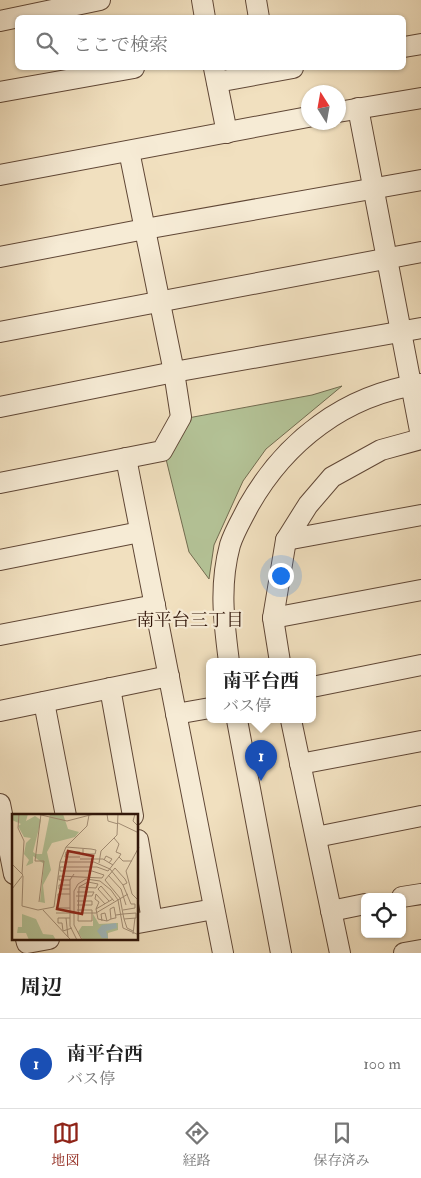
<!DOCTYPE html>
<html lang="ja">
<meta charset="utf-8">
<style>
:root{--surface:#fff;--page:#f6f6f6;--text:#222;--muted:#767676;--line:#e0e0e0;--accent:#8f2418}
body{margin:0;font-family:"IM FELL Double Pica","Noto Serif JP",serif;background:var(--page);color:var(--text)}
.controls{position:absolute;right:15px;bottom:15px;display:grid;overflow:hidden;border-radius:8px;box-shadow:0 1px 4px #0004}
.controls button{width:45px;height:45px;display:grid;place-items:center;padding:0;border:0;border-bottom:1px solid var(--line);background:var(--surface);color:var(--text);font:25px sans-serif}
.compass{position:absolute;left:301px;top:85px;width:45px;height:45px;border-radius:50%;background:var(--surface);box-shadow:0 1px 4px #0004;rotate:349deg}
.you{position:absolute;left:280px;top:575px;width:18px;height:18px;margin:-12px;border:4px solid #fff;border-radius:50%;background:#1a73e8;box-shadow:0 0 0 8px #1a73e833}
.badge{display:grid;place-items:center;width:32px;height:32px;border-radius:50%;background:var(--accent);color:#fff;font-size:16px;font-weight:700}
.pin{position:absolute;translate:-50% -41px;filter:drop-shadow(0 1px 2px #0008)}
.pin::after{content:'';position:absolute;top:26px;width:18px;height:15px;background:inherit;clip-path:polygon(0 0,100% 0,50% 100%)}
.popup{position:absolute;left:206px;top:658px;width:110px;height:65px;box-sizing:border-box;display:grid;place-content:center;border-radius:8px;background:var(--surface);filter:drop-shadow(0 1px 4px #0005);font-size:16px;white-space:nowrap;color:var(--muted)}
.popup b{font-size:19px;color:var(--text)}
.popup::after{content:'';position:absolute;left:50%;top:100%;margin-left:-10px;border:10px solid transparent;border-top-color:var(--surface)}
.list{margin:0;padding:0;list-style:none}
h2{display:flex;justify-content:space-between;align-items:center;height:65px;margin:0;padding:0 20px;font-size:21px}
h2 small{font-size:16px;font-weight:400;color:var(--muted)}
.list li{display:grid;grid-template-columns:32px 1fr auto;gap:15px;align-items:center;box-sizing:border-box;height:90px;padding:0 20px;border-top:1px solid var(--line)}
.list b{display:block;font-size:19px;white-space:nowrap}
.list p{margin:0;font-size:16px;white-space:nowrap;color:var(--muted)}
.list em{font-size:16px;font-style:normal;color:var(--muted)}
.icon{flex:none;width:28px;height:28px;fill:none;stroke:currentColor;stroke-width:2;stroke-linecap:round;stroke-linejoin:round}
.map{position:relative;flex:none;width:421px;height:953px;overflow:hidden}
.search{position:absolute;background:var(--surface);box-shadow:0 1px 4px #0004;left:15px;right:15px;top:15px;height:55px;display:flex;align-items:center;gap:12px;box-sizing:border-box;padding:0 18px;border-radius:8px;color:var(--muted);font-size:19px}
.sheet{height:155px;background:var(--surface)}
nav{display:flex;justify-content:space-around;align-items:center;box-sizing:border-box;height:70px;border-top:1px solid var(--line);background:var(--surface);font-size:14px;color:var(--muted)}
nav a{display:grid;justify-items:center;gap:2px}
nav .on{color:var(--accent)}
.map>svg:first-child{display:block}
.park{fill:#b4c397;stroke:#726c50}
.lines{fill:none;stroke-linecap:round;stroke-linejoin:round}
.minor-casing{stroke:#604736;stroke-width:22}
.minor{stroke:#f6ebd5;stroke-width:20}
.labels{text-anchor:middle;stroke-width:4.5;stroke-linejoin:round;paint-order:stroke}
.neighbourhood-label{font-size:18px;fill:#2f1408;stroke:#f6ebd5}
.inset-road{fill:none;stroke:#a38e76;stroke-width:1}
.view{fill:#8f2418;fill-opacity:0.15;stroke:#8f2418;stroke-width:2.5}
.inset-edge{fill:none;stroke:#2f1408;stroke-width:2.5}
</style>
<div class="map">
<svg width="421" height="953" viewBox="0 0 421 953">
<rect width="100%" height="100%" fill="#f1e0bf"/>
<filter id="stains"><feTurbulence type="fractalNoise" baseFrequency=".004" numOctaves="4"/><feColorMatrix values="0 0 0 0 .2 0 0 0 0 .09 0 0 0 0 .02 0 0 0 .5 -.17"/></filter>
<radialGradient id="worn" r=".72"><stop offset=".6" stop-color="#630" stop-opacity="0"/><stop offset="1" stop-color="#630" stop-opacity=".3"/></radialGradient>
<polygon class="park" points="342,386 266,449 243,481 214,545 209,579 189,552 165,455 188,418 312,395"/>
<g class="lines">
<g class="minor-casing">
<g id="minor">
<polyline points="202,0 205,18"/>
<polyline points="256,0 259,18"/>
<polyline points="0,21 100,0"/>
<polyline points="404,47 421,44"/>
<polyline points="214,68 227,133"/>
<polyline points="217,82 293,68"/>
<polyline points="0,92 134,68"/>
<polyline points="358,108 421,436"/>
<polyline points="338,112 421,98"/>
<polyline points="0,175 308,117"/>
<polyline points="0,257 145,229 421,180"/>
<polyline points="0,332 421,252"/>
<polyline points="0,407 174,372 421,328"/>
<polyline points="421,439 381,450 332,477 308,505 286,540 421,515"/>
<polyline points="126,458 223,953"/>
<polyline points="0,483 162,451 181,417 174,372 129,151"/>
<polyline points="0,560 140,532"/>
<polyline points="273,618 421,590"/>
<polyline points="0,635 155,605"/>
<path d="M229 662C224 622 219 586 230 545 234 532 242 519 248 507 285 441 345 395 421 384"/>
<polyline points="280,662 273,618 286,540"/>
<polyline points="312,687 421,665"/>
<polyline points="110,688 133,816"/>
<polyline points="44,702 66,816"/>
<polyline points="0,711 169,676"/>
<polyline points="176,714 210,708"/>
<polyline points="237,720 281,953"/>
<polyline points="291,720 340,953"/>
<polyline points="300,764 421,741"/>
<polyline points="0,804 14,874"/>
<polyline points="316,837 421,816"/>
<polyline points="138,840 152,920"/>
<polyline points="402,897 421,894"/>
<polyline points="331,911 365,904"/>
<polyline points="138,923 214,909"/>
<polyline points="26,939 27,943 49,939"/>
<polyline points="404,953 421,950"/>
</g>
</g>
<use href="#minor" class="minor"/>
</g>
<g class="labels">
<g class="neighbourhood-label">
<text x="190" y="626">南平台三丁目</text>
</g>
</g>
<g transform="translate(12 814)">
<rect width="126" height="126" fill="#f1e0bf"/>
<path d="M0 0H16L14 7 23 2 29 6 21 38 24 40H30L38 0H51L56 15 67 18 63 23 40 29 35 38 39 56 31 71 33 89 28 88 32 50 21 42V49L14 52 17 46 12 40 14 29 19 24 12 23 6 12 9 10 0 6ZM10 100 24 105 31 120 41 121 44 126H17L14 119H5L6 113H10Z" fill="#b4c397"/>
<path d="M81 100 87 110 106 109V116L96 119V126H71L66 118 70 112H81Z" fill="#b4c397"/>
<path d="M104 109 105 114 94 117 96 124H90L85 117 90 111Z" fill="#a1babd"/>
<path class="inset-road" d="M7 0 6 14 12 27 10 60M25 0 55 7 82 0M95 0 96 7 106 10M123 0 121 7 127 13M106 9 127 19M102 24 107 30 104 38 109 40 107 43 111 47H120M54 33 79 35 84 36 83 40H71V35M127 33 114 57 120 80 127 87M68 43H53L54 38H68M68 45H91L101 51M92 46 94 42 100 45 97 49M48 48H82L98 55 111 71 119 90H123V94L111 96M87 49 89 37 105 21 106 0M0 50 11 61 0 75M62 60 58 66V112L65 126M96 61 109 75 114 91M11 62 10 92 26 96 42 93 48 48 54 33 75 12 77 1M58 66H47V62L90 64 92 61 80 57H48V53H85L96 57 107 43M76 68 86 70 84 74 67 73ZM58 71H47V75H58M67 73 66 107H80V99M58 80H46V94H58M64 82H80L82 78H65M65 87H80V91H65M97 87 86 75 89 72 102 87M27 88 32 47H23L29 0M84 95 87 88 83 85 84 80 93 90M31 96 56 123M65 96H80V99M44 99H84L116 80M124 99V104L112 105 111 100ZM104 101 111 100 108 84 93 66 103 54 113 65 115 69 111 71M54 104 56 123 59 126M58 104H46V109H50L51 117 60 114M99 105 98 95 102 93 104 104H103L99 105 95 107 86 105 84 95 101 85M112 105 115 114 121 117M90 107 89 100 93 99 95 107M121 120 123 104M70 126 62 111V77L66 70 74 65 88 67 99 76 106 86 111 114 127 121"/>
<path class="view" d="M56 37 81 42 70 100 45 95Z"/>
<rect width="126" height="126" class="inset-edge"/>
</g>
<rect width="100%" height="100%" filter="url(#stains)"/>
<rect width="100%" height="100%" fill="url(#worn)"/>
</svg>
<div class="controls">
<button><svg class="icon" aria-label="locate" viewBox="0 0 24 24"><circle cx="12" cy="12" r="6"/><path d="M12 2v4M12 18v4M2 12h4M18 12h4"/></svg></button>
</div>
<svg class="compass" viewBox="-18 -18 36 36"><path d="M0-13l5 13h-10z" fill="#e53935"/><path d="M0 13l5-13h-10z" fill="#767676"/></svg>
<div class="you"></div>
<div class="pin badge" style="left:261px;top:781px;background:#1a4fb4">1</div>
<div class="popup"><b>南平台西</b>バス停</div>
<div class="search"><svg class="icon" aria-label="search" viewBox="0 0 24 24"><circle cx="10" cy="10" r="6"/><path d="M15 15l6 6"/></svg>ここで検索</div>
</div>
<section class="sheet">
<h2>周辺<small></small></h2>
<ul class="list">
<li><span class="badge" style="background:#1a4fb4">1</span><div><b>南平台西</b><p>バス停</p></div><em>100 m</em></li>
</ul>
</section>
<nav>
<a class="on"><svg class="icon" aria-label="map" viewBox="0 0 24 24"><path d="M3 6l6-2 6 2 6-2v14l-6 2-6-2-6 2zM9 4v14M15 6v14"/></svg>地図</a>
<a><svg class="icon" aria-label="directions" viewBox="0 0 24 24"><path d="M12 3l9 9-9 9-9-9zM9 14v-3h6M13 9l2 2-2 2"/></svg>経路</a>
<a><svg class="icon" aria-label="saved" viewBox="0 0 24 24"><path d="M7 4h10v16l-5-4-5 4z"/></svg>保存済み</a>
</nav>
